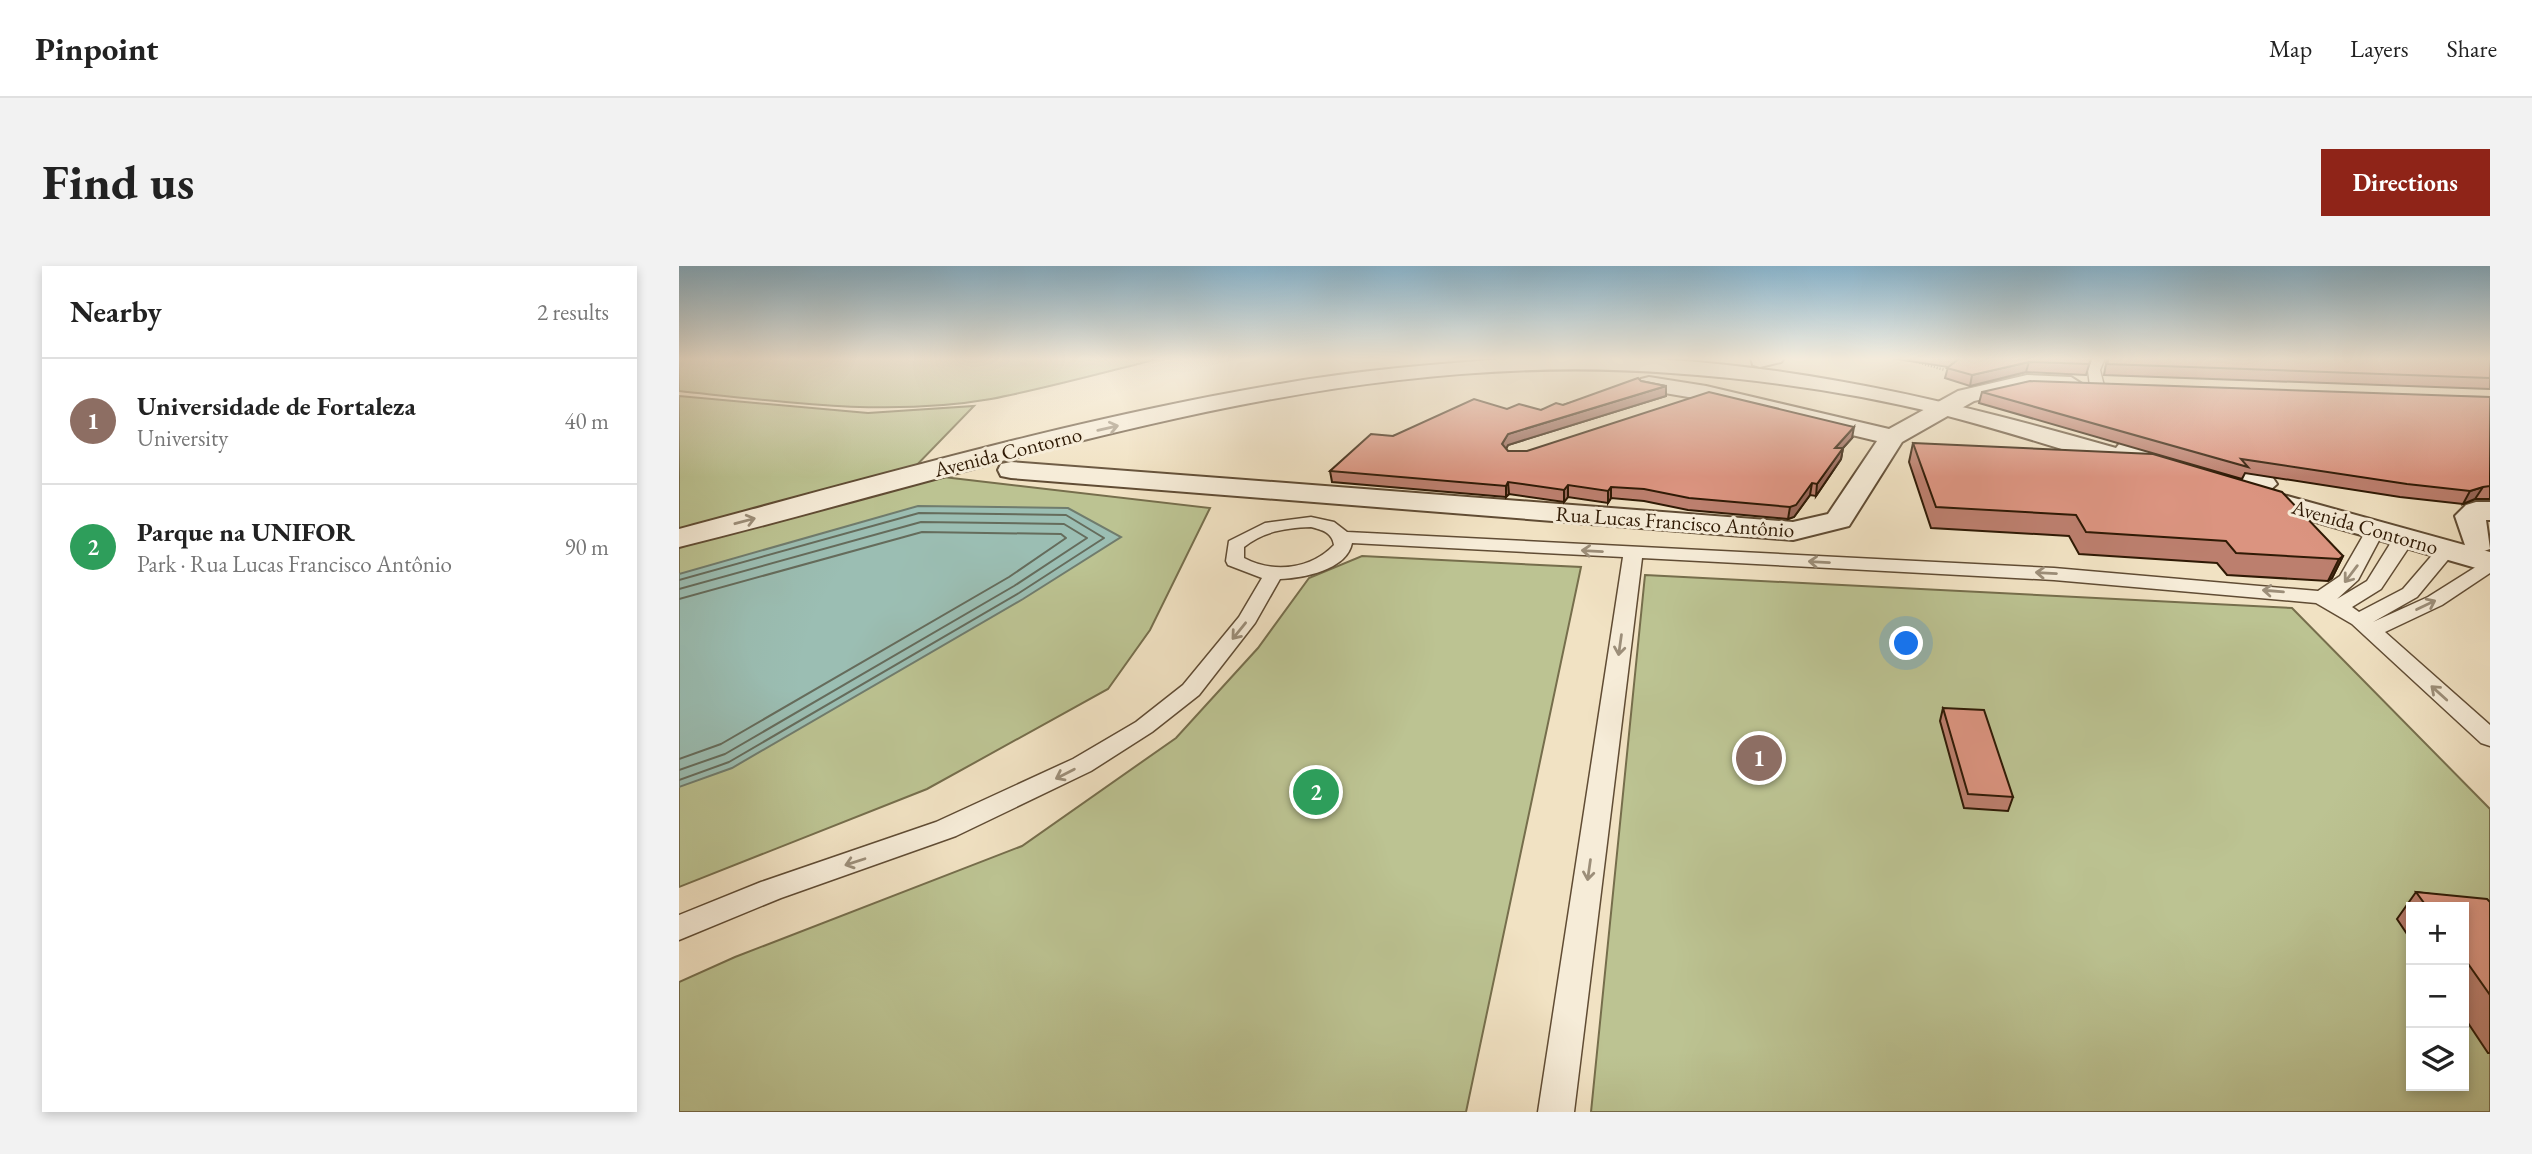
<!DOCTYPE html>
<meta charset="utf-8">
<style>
:root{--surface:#fff;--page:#f2f2f2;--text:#222;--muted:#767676;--line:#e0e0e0;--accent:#8f2418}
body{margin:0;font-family:"EB Garamond",serif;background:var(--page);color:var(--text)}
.controls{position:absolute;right:21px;bottom:21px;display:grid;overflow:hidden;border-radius:0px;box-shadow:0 4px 10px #0003}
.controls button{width:63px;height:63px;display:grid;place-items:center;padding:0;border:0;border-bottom:2px solid var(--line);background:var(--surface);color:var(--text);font:35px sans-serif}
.you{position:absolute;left:1228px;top:378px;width:24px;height:24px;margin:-18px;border:5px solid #fff;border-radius:50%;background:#1a73e8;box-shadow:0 0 0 10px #1a73e833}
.badge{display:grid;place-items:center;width:46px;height:46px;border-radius:50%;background:var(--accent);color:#fff;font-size:23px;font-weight:700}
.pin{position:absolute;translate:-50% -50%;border:4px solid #fff;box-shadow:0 2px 7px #0006}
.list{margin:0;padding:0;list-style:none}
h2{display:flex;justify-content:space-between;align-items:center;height:91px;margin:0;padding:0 28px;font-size:30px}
h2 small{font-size:23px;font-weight:400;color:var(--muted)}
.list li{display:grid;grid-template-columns:46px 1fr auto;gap:21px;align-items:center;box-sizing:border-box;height:126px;padding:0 28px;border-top:2px solid var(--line)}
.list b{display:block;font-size:26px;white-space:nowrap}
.list p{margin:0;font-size:23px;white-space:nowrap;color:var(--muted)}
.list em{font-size:23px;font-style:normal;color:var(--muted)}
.icon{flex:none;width:38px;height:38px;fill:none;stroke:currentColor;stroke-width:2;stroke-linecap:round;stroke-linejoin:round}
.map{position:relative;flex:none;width:1811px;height:846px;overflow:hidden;border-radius:0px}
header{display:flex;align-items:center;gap:42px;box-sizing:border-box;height:98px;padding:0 35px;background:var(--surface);border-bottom:2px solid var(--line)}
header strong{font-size:33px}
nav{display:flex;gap:38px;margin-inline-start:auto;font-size:24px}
.intro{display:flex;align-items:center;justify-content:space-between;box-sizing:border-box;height:168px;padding:0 42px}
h1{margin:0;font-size:49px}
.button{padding:18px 32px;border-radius:0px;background:var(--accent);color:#fff;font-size:24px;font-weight:700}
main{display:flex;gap:42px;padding:0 42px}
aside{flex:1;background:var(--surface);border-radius:0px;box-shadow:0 4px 10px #0003}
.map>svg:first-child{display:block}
.green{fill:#bcc392;stroke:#766e4c;stroke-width:2;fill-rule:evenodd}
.water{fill:#9bbeb3;stroke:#707c6d;stroke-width:2}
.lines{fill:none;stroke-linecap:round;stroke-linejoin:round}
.shore{stroke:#656c5c;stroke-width:2}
.service-casing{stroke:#604c34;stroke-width:3}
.minor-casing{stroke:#604c34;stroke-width:4}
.tertiary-casing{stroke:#604c34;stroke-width:4}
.path{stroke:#2f1a05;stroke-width:2.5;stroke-dasharray:1 2;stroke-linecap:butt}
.service{fill:#f6ecd8;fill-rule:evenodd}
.minor{fill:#f6ecd8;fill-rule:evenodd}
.tertiary{fill:#f6ecd8;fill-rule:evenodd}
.wall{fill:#bc7f6e;stroke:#2f1a05;stroke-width:2}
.shaded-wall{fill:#99685a;stroke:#2f1a05;stroke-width:2}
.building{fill:#db9480;stroke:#2f1a05;stroke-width:2}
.oneway{stroke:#9c8e79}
.labels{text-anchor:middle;stroke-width:6;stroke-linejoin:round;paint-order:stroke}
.far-street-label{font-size:21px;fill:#2f1a05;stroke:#f6ecd8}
</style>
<header>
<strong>Pinpoint</strong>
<nav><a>Map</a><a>Layers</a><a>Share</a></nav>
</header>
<div class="intro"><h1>Find us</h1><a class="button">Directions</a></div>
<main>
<aside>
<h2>Nearby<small>2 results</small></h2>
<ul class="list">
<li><span class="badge" style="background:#8d6e63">1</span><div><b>Universidade de Fortaleza</b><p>University</p></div><em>40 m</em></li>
<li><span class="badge" style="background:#2e9e5b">2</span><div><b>Parque na UNIFOR</b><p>Park · Rua Lucas Francisco Antônio</p></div><em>90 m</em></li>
</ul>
</aside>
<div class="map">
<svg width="1811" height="846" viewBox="0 0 1811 846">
<rect width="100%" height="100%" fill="#f1e2c3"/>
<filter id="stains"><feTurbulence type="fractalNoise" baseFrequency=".00286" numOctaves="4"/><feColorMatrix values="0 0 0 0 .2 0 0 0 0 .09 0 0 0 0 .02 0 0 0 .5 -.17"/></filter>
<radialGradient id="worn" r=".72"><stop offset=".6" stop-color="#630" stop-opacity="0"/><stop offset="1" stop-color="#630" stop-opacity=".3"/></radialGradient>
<g class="green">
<path d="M0 92H483C426 106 369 122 312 133 209 151 103 136 0 125Z"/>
<polygon points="0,130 189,147 295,140 230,207 531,242 471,364 429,423 248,523 0,621"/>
<polygon points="683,290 902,301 787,846 0,846 0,716 56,691 343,580 497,472 579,382 630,312"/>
<path d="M966 309 1613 342 1811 543V846H912ZM1732 641H1785V820H1732Z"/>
</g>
<polygon class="water" points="239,240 389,242 442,271 344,333 53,502 0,521 0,308"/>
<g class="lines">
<g class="shore">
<polyline points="0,314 240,247 387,249 425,272 340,327 50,496 0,514"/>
<polyline points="0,323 242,256 385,258 408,272 335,320 46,488 0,504"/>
<polyline points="0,333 243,266 382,268 387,272 330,311 42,478 0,493"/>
</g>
<g class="service-casing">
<g id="service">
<polygon points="1414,92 1426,92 1421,104 1425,120 1418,124 1411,120 1409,104"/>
<path d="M632 251 655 256 668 266 1375 302 1639 325 1661 310 1688 263 1697 258 1706 263 1679 314 1658 333 1688 315 1711 278 1721 268H1733L1736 272 1702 323 1673 341 1680 346 1724 323 1761 280 1768 278 1777 284 1738 331 1694 356 1749 331 1811 292V307L1763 339 1706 366 1811 459V480L1802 477 1673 358 1637 337 1375 314 963 292 895 846H859L944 291 673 277C668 304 624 312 601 313L576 357 520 429 473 466 412 505 277 570 102 632 0 674V649L82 616 257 556 394 493 457 456 504 419 560 351 583 312 549 299 547 295 550 275 586 257ZM632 261C643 264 653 266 655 279 632 303 595 308 565 292V281C585 265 607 262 632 261Z"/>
</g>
</g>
<g class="minor-casing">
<g id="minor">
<polygon points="1072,92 1105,92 1102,96 1081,101 1074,99"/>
<polygon points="1348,109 1392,111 1403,118 1392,125 1348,123 1295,135 1223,176 1170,260 1114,274 332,212 322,210 319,204 322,198 332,196 1114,256 1149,248 1198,175 1027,134 962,123 959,118 962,113 970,111 1027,120 1210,163 1279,125"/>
<polygon points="1797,236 1811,236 1811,254 1807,254 1811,283 1799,287 1788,285 1776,250 1787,239"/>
</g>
</g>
<g class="tertiary-casing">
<path id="tertiary" d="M837 92C888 92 940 90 991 94 1143 104 1291 140 1437 182L1441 177 1450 174 1594 212 1598 218 1590 225 1811 286V306L1557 233 1553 227 1561 220 1485 200 1481 206 1472 208C1401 190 1332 166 1261 148 1176 127 1080 113 992 107 651 81 326 200 0 281V263C199 210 398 152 601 118 679 104 758 98 837 92Z"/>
</g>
<polyline class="path" points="1223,92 1266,104"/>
<use href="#service" class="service"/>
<use href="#minor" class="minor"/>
<use href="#tertiary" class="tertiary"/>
</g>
<g class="wall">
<polygon points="1212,92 1412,92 1407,109 1347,106 1291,120 1266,112 1269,101"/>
<polygon points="1428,92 1811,92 1811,123 1425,109"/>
<polygon points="962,115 987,120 987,130 829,179 827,183 829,185 848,185 1173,172 1164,182 1162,193 1137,230 1131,229 1115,251 1109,253 1009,244 965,235 932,232 929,237 889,231 885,236 830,228 827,231 653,216 651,205 714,170 828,143 862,144 884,139"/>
<polygon points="1303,126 1811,131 1811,233 1796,233 1784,238 1721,231 1566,207 1563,213 1300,137"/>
<polygon points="1234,177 1664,290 1653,312 1649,315 1548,309 1538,297 1400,288 1390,270 1252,262 1230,196"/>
<polygon points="1264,442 1334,531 1329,545 1285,542 1261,455"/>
<polygon points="1737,626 1811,636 1811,787 1809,787 1785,751 1785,641 1732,641 1732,674 1718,653"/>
</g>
<g class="shaded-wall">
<polygon points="1350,96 1347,106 1291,120 1293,109"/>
<polygon points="987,120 987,130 829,179 824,189 823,178 829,168"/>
<polygon points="1175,161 1173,172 1154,193 1156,182"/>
<polygon points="1164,182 1162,193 1137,230 1138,218"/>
<polygon points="829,216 830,228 827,231 827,220"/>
<polygon points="1133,217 1131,229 1115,251 1109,253 1111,241"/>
<polygon points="889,219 889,231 885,236 885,224"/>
<polygon points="932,221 932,232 929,237 929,225"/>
<polygon points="1804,221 1796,233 1784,238 1791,225"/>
<polygon points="1664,290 1653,312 1649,315 1660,293"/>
</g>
<g class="building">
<polygon points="1281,92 1412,92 1410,98 1350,96 1293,109 1268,102"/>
<polygon points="1430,92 1811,92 1811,112 1428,98"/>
<polygon points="959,112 962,115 987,120 829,168 823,178 829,185 848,185 1030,126 1175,161 1156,182 1164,182 1138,218 1133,217 1117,239 1111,241 1010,232 965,223 932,221 929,225 889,219 885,224 829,216 827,220 651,205 692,168 714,170 795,133 828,143 840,138 862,144 877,137 884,139"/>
<polygon points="1351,115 1811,131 1811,220 1804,221 1791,225 1728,218 1562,193 1569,201 1303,126"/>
<polygon points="1234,177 1474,188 1603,226 1664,290 1660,293 1557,287 1547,275 1407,266 1397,249 1257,241"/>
<polygon points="1264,442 1305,444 1334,531 1289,528"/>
<polygon points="1737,626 1808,633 1811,636 1811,729 1785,692 1785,641 1748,641"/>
</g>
<defs><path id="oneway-shaft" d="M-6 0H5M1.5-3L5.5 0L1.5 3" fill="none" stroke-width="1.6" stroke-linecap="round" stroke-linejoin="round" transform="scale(1.75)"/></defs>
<g class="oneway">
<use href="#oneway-shaft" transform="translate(429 162) rotate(-13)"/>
<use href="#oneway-shaft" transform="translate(66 255) rotate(-15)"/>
<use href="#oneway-shaft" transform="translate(913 285) rotate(-177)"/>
<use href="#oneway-shaft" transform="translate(1140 296) rotate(-177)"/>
<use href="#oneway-shaft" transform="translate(1367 307) rotate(-177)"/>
<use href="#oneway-shaft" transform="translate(1672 308) rotate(127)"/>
<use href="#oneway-shaft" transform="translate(1594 325) rotate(-175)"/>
<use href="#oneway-shaft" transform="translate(1747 339) rotate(-26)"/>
<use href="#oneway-shaft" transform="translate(560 365) rotate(129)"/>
<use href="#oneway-shaft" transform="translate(941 379) rotate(98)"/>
<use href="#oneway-shaft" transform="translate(1760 427) rotate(-138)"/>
<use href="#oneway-shaft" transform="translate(386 508) rotate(153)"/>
<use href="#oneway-shaft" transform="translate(176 596) rotate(162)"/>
<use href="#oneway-shaft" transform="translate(910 604) rotate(98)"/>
</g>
<linearGradient id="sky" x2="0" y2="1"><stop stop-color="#89b8d3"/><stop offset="0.44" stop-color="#f9f2e4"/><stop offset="1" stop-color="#f9f2e4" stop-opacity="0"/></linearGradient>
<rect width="1811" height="211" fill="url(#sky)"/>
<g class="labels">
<g class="far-street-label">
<text transform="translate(329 186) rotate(-14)" y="7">Avenida Contorno</text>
<text transform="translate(996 256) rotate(4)" y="7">Rua Lucas Francisco Antônio</text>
<text transform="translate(1686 261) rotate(16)" y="7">Avenida Contorno</text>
</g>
</g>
<rect width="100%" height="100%" filter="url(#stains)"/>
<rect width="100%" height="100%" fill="url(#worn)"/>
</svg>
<div class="controls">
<button>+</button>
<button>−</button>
<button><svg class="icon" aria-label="layers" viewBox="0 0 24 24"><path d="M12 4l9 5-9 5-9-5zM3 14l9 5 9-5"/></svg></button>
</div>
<div class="you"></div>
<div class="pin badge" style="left:1080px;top:492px;background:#8d6e63">1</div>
<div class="pin badge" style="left:637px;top:526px;background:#2e9e5b">2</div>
</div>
</main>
